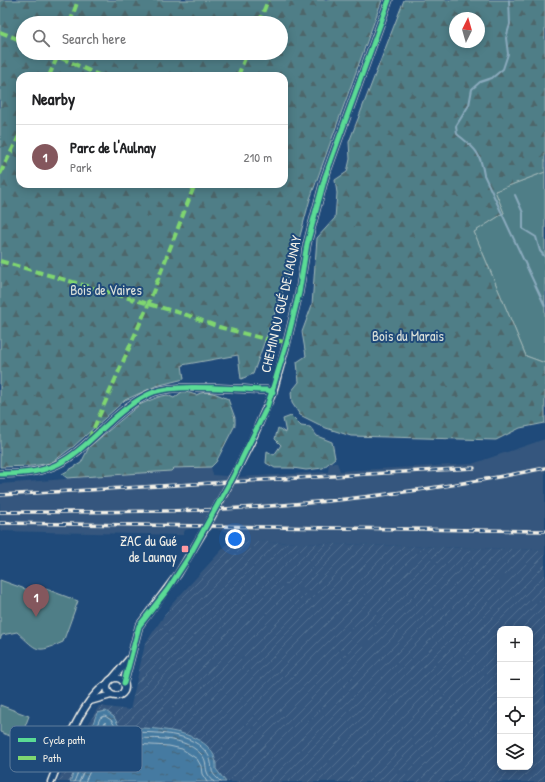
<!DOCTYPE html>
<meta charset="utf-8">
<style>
:root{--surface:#fff;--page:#f6f6f6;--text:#202124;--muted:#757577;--line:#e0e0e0;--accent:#84575d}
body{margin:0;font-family:"Patrick Hand",sans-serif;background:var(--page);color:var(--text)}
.controls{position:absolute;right:12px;bottom:12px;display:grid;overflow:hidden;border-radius:8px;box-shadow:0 2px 10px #0003}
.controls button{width:36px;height:36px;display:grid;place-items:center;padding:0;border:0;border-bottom:1px solid var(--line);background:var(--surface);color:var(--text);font:20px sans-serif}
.compass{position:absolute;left:449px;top:12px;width:36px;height:36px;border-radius:50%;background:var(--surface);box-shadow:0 2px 10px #0003;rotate:5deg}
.you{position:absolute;left:235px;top:539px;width:14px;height:14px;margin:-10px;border:3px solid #fff;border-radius:50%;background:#1a73e8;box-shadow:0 0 0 6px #1a73e833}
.badge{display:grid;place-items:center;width:26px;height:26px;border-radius:50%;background:var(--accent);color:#fff;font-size:13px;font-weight:700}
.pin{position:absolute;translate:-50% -33px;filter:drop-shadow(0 1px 2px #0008)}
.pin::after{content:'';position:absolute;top:21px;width:14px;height:12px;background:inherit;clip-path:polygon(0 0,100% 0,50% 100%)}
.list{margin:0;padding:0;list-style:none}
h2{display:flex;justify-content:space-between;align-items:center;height:52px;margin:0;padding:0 16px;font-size:17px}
h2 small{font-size:13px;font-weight:400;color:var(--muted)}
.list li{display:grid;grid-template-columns:26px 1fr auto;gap:12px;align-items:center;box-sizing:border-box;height:64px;padding:0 16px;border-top:1px solid var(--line)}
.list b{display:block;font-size:15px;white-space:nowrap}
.list p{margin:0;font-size:13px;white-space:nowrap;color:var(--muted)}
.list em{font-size:13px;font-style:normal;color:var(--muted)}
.icon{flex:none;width:22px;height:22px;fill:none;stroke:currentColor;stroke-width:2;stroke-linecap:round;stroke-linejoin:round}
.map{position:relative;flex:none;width:545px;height:782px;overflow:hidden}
.search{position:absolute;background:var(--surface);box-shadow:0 2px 10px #0003;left:16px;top:16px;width:272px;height:44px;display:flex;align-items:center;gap:10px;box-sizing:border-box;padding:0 14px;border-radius:22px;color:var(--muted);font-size:15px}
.panel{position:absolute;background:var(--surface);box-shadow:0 2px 10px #0003;left:16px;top:72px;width:272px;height:116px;border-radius:12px}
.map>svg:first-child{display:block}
.built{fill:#35577e}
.industrial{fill:url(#industrial-furrows);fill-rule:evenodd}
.green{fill:#507e87;stroke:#a2b8b8}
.forest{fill:url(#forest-firs);stroke:#a2b8b8;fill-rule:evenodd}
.water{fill:url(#water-ripples);stroke:#8aaabd}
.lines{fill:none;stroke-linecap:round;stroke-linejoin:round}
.shore{stroke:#aec1cc;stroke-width:1}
.stream{stroke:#8aaabd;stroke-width:2}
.minor-casing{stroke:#f4f1e8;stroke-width:9}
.minor{stroke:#1f4a7a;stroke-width:6}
.rail-casing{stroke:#f4f1e8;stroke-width:3.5}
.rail{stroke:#1f4a7a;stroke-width:2;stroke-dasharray:6;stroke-linecap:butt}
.minor-bridge-casing{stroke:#f4f1e8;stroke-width:9;stroke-linecap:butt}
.minor-bridge{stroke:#1f4a7a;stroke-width:6}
.quiet{stroke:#7fd670;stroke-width:4;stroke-dasharray:8 4;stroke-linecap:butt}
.cycleway-casing{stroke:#1f4a7a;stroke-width:8}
.cycleway{stroke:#5adb95;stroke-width:5}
.poi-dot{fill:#ff9aa2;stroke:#1f4a7a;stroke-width:1.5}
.labels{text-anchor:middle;stroke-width:4;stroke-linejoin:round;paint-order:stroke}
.park-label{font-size:14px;fill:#dbe0d9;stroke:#1f4a7a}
.street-label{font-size:14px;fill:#f4f1e8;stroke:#1f4a7a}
.poi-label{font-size:14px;fill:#f4f1e8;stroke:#1f4a7a;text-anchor:end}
.key{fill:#1f4a7a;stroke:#5f7c9b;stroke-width:1}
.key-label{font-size:11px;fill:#f4f1e8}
</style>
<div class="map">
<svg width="545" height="782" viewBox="0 0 545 782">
<defs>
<pattern id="industrial-furrows" width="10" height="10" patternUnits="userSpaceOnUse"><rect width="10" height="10" fill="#35577e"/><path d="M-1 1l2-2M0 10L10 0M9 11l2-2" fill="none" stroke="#537090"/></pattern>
<pattern id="forest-firs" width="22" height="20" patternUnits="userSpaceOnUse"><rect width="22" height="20" fill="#507e87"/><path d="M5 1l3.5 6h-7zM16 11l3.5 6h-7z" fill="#4d666a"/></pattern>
<pattern id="water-ripples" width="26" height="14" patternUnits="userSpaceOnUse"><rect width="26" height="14" fill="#447aa1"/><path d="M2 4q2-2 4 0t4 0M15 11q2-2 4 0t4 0" fill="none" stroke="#466478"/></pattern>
</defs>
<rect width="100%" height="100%" fill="#1f4a7a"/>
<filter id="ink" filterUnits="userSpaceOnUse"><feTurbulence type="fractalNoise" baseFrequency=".025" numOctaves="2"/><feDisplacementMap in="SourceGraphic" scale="8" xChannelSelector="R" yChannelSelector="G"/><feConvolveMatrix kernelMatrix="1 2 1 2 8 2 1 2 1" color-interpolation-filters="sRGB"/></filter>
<g filter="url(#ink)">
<polygon class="built" points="545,439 545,550 230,541 227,532 217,529 195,528 185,530 183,535 0,531 0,484 171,471 174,468 211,467 213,475 239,477 328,472 329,463 337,463 340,471 472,464"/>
<path class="industrial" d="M230 541 545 550V782H58L65 763 99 706 130 710 145 644 172 604ZM500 629H530V767H500Z"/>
<g class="green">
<polygon points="545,172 545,363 526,356 474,232 504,213 495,191"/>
<path d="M0 580 42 595 46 589 78 601 63 642C36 654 38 651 17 632L2 635 0 639Z"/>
<polygon points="0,705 29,716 20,740 0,732"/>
</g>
<g class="forest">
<path d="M0 0H382L310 199 292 265 253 374 241 379 238 355 182 365 184 379 156 386 125 400 74 446 51 463 32 466 0 467ZM23 23H281V53H23ZM20 76H284V184H20Z"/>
<path d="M404 0H545V172L495 191 504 213 474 232 526 356 545 363V423L520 428 496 440 351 436 326 428 300 415 292 403 291 392 299 382 297 362 306 356 302 332 312 305 317 238 335 218 337 193 335 180 347 172 350 159 349 142ZM455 18H479V42H455Z"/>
<path d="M183 391 196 395C207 389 217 394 228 399L235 418V425L216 462 211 467 174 468 171 471 67 478 62 474 81 463 89 447 139 405 158 397 167 395 174 398Z"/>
<polygon points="291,416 301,426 310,427 317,436 332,442 335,458 323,468 306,470 293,468 275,468 266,463 267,451 274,455 281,445 275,439 278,428 286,433 283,419"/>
</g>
<path class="water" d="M106 711 114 717 120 728C147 727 219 728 216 769L226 782H70L97 713Z"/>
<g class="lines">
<g class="shore">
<path d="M74 782 100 718 105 716 111 720 119 732C144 733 189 729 206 752 211 758 211 763 212 770 212 774 218 779 221 782"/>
<path d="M79 782 105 722 112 734 117 737C145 741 179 732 201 754 207 760 205 766 207 772 208 776 212 779 214 782"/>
<polyline points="85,782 106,736 117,743 169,746 182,749 197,759 201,766 202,774 207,782"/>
</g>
<g class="stream">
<path d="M509 0 510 24 506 38 508 54 503 69 492 78 480 82 472 89 469 105 456 126 457 134C475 149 480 151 484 175L545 306"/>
<polyline points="515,195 523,213 523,229 536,237 540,251 545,257"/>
</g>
<g class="minor-casing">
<g id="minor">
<path d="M0 474C58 475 71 458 111 421 123 410 138 398 154 392 181 383 237 390 267 390L273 392"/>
<polyline points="233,477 251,442 273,392 287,342 299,293 307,244 325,177 389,0"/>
<circle cx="116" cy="687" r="9"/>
<polyline points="113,678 130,658"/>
<polyline points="124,683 139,626 178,574 205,529"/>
<polyline points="90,701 111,695"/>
<path d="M51 782C62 754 81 700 107 684"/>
</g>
</g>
<use href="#minor" class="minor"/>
<g class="rail-casing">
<g id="rail">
<polyline points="0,495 474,468"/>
<path d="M0 512C68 512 135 512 203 510 318 505 432 491 545 468"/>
<polyline points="0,523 545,531"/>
</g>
</g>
<use href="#rail" class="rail"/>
<g class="minor-bridge-casing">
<polyline id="minor-bridge" points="205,529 233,477"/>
</g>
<use href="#minor-bridge" class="minor-bridge"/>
<g class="quiet">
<polyline points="70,23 78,0"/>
<polyline points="259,23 268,0"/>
<polyline points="0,32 23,41"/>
<polyline points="50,53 101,76"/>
<polyline points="49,76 59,53"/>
<polyline points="238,76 247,53"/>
<polyline points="0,174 20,134"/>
<polyline points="0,261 187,315 219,327 265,339 287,342"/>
<polyline points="89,439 148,305 195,184"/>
</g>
<g class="cycleway-casing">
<g id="cycleway">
<path d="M0 474C58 475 71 458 111 421 123 410 138 398 154 392 181 383 237 390 267 390L273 392"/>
<polyline points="124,683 139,626 168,589 188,558 233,477 267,407 287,342 299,293 307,244 325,177 389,0"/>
</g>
</g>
<use href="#cycleway" class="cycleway"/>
</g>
</g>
<rect class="poi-dot" x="181" y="545" width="8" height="8" rx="2"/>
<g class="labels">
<g class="park-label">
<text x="106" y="295">Bois de Vaires</text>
<text x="408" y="341">Bois du Marais</text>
</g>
<g class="street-label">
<text transform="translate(281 304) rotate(-77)" y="5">CHEMIN DU GUÉ DE LAUNAY</text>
</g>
<g class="poi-label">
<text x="177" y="546">ZAC du Gué<tspan x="177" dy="16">de Launay</tspan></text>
</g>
</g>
<rect x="10" y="726" width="132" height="46" rx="6" class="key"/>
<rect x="18" y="738" width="18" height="4" fill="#5adb95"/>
<rect x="18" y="756" width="18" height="4" fill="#7fd670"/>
<g class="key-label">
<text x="43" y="744">Cycle path</text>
<text x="43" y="762">Path</text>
</g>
</svg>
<div class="controls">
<button>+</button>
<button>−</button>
<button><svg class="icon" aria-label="locate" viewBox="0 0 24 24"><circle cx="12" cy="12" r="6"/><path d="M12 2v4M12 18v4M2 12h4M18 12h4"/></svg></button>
<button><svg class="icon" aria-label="layers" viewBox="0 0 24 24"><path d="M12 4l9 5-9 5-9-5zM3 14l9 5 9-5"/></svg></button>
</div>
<svg class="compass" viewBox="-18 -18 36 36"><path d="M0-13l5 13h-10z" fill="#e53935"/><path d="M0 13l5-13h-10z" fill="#757577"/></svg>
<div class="you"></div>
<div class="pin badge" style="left:36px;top:617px">1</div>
<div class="search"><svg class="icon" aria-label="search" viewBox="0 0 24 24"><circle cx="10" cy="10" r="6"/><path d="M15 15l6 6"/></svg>Search here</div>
<section class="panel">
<h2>Nearby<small></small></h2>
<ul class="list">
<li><span class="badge">1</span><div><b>Parc de l'Aulnay</b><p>Park</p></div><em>210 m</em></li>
</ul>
</section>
</div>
